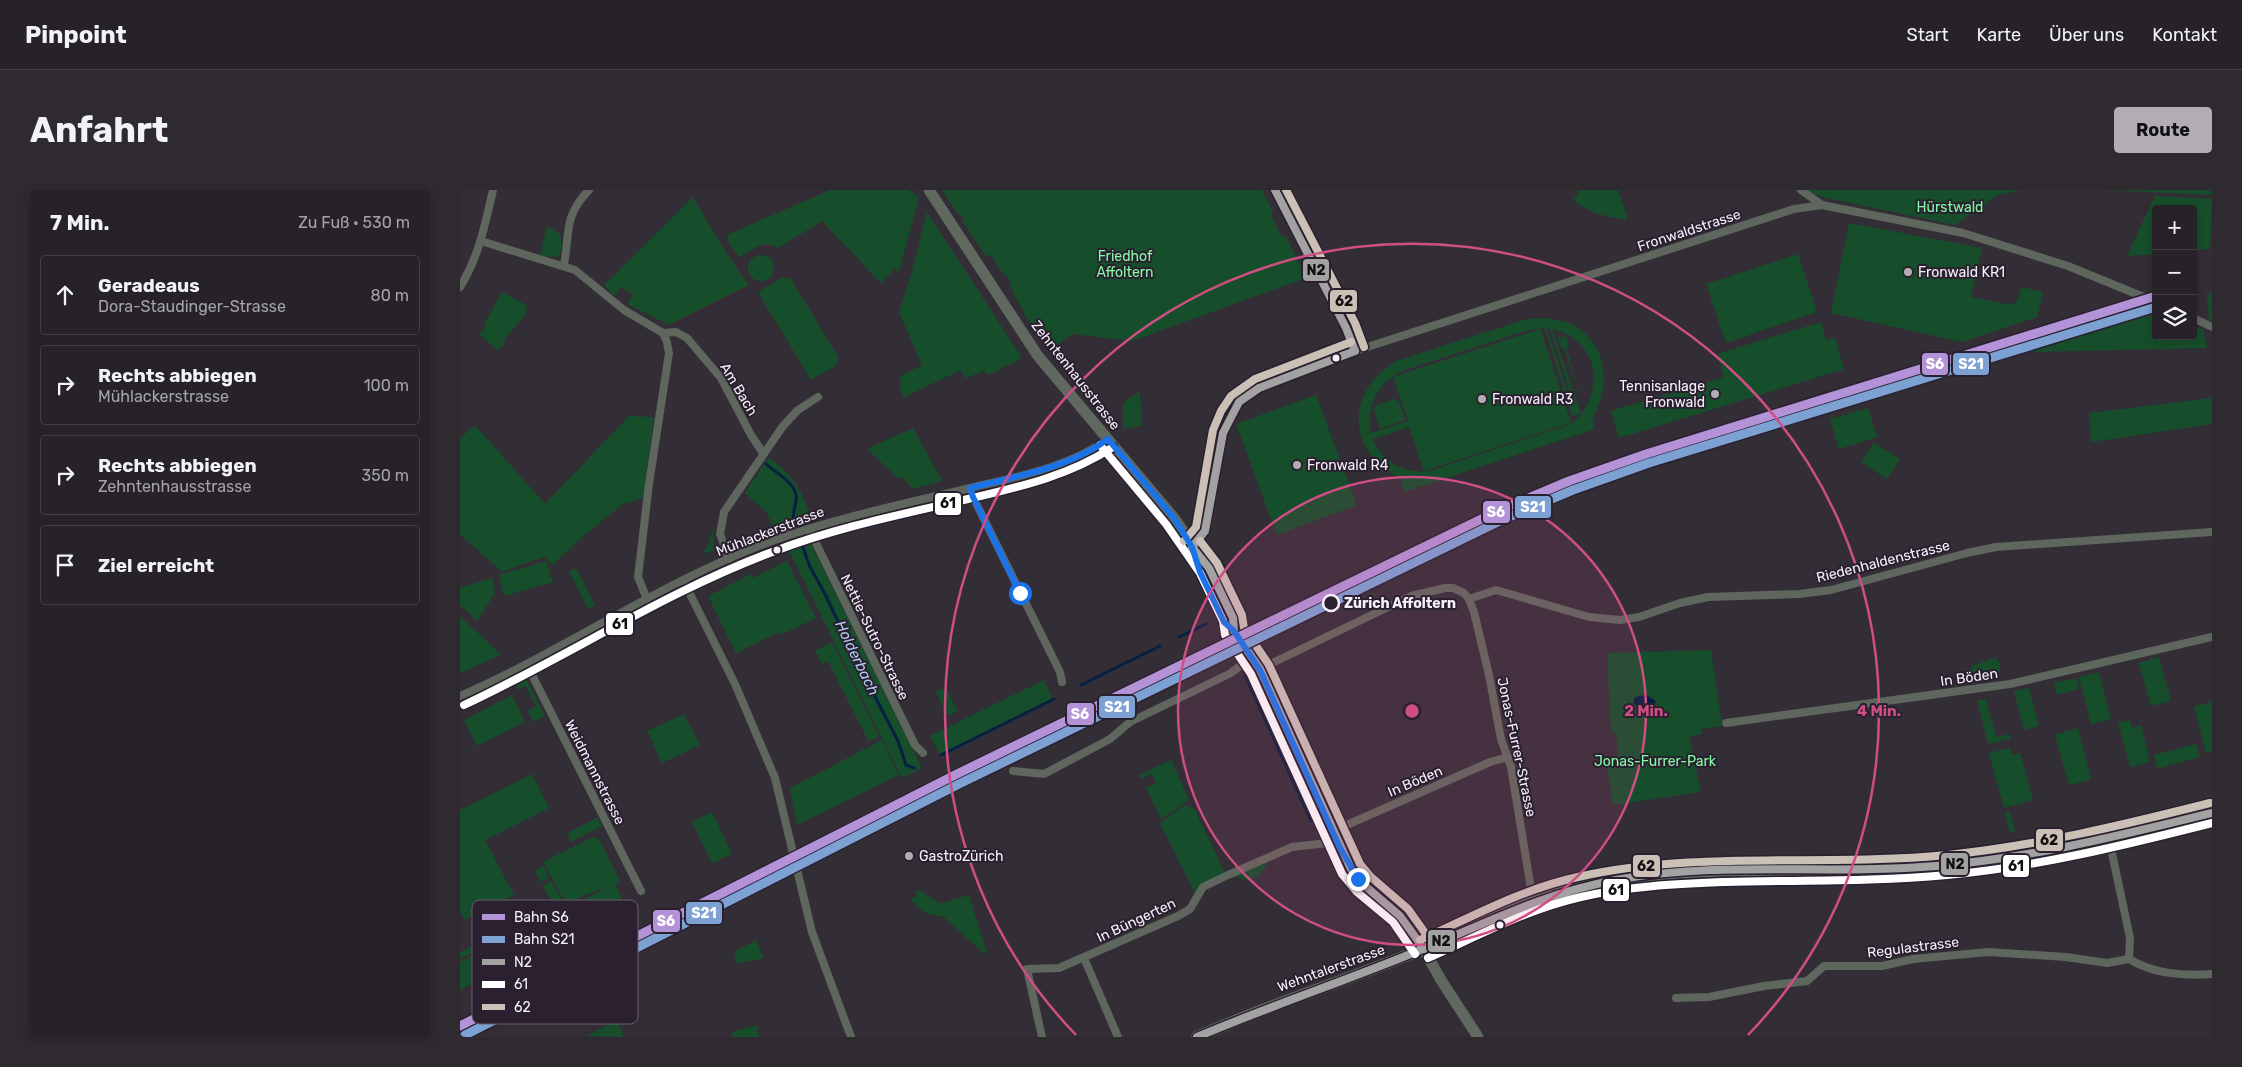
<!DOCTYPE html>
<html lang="de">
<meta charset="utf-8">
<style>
:root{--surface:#262228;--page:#2e2a30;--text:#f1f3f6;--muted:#a4a4a8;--line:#423f45;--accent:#b2acb5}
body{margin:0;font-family:Rubik,sans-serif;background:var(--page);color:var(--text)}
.controls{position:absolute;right:15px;top:15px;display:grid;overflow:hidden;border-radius:5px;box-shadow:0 2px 8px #0003}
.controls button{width:45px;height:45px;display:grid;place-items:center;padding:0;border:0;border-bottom:1px solid var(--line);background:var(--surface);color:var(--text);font:25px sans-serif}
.stop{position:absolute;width:15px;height:15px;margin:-11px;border:4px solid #1a73e8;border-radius:50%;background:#fff}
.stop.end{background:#1a73e8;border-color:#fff;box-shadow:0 1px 5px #0008}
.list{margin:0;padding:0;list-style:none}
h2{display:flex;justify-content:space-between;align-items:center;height:65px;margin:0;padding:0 20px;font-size:21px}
h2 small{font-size:16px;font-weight:400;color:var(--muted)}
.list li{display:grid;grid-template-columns:32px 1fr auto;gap:15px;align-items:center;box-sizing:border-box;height:80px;margin:0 10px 10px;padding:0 10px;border:1px solid var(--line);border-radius:5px}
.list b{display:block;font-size:19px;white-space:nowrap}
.list p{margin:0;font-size:16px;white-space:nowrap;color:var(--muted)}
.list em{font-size:16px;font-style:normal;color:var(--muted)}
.icon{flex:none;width:28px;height:28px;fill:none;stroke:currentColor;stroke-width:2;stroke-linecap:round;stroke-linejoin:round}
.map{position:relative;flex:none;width:1752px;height:847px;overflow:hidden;border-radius:5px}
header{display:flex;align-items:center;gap:30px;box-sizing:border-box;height:70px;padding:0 25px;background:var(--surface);border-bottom:1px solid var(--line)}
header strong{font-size:24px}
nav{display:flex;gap:28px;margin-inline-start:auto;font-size:18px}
.intro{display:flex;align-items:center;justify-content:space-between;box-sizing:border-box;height:120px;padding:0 30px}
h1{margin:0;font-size:35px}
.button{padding:12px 22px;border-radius:5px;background:var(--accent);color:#111;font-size:18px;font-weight:700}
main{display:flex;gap:30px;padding:0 30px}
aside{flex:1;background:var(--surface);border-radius:5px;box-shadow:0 2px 8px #0003}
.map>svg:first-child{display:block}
.green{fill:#164e2b;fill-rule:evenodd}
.water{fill:#052042}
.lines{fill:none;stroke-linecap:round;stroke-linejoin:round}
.stream{stroke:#052042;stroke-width:3}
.street{stroke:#5e665d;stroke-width:8}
.secondary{stroke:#606860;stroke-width:11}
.primary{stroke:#676f66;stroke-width:12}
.bus-1-casing{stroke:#2a202f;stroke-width:11}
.bus-2-casing{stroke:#2a202f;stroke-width:11}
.bus-3-casing{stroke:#2a202f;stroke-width:11}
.bus-1{stroke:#a2a2a2;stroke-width:8}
.bus-2{stroke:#fff;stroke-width:8}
.bus-3{stroke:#cac0b6;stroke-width:8}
.rail-1-casing{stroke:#2a202f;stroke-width:12}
.rail-2-casing{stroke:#2a202f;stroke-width:12}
.rail-1{stroke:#b392d7;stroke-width:9}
.rail-2{stroke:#7ea1d4;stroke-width:9}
.route{stroke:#1a73e8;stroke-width:6}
.ring{fill:none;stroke:#cf4e83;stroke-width:2.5}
.poi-dot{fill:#b2acb5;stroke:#2a202f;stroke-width:2}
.bus-dot{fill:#f7f0fa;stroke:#2a202f;stroke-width:2}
.stop-dot{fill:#2a202f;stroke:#f7f0fa;stroke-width:2.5}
.labels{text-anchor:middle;stroke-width:4;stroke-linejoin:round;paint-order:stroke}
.park-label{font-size:14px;fill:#84faa5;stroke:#2a202f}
.street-label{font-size:14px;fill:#f7f0fa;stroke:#2a202f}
.poi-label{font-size:14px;fill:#f7f0fa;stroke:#2a202f;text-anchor:start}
.stop-label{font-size:14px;font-weight:bold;fill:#f7f0fa;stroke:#2a202f;text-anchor:start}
.water-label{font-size:15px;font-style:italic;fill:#abcaf0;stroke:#2a202f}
.key{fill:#2a202f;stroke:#685e6c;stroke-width:1}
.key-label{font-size:14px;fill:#f7f0fa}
.centre{fill:#cf4e83;stroke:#2a202f;stroke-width:2.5}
.ring-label{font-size:15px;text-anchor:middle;font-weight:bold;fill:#cf4e83;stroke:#2a202f;stroke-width:4;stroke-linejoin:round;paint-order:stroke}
.line-badge{stroke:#2a202f;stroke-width:2}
.badge-label{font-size:14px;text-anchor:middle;font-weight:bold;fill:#fff}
.pale-badge-label{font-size:14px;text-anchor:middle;font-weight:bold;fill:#111}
</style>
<header>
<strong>Pinpoint</strong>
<nav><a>Start</a><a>Karte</a><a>Über uns</a><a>Kontakt</a></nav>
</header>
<div class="intro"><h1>Anfahrt</h1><a class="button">Route</a></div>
<main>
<aside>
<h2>7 Min.<small>Zu Fuß · 530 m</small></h2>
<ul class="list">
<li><svg class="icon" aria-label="ahead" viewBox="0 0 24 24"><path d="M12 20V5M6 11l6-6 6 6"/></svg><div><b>Geradeaus</b><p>Dora-Staudinger-Strasse</p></div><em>80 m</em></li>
<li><svg class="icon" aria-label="right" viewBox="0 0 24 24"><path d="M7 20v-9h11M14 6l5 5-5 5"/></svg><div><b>Rechts abbiegen</b><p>Mühlackerstrasse</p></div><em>100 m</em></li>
<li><svg class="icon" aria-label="right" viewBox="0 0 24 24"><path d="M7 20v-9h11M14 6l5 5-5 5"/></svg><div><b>Rechts abbiegen</b><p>Zehntenhausstrasse</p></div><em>350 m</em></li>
<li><svg class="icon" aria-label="arrive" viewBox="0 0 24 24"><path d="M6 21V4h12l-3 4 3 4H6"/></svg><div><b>Ziel erreicht</b></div></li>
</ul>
</aside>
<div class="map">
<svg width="1752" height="847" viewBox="0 0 1752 847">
<rect width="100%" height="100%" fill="#332e36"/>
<g class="green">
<path d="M370 0H448L459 7 439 82 434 79 421 93 362 31 318 58C301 49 293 60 280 67L269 54 267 45Z"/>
<polygon points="482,0 802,0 813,22 811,25 821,46 826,47 846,88 672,151 612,144 591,161 565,125 550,96 551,93 547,86 544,85 531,65 526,66 503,32 503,26 498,24"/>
<path d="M1118 0H1158L1167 26 1166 30C1145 26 1131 24 1113 10L1118 4Z"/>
<polygon points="1347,0 1561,0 1538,5 1495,35 1362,7"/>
<polygon points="1644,0 1752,0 1752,5"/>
<polygon points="1695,6 1752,9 1750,59 1733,60 1733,19 1696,19 1696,64 1667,66"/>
<path d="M233 7C251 37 267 67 289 95L209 135 167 114 173 104 160 97 155 106 144 95Z"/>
<polygon points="467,22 562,168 528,185 525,181 505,188 501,180 444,207 439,195 442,194 439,187 462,175 439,122 452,82"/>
<polygon points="1389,33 1522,58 1511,107 1552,115 1557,111 1561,97 1583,102 1577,127 1502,152 1371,123"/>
<path d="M87 36 100 44C103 64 102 71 80 65Z"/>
<polygon points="1338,64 1357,122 1266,153 1246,94"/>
<circle cx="301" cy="78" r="13"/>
<polygon points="323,87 331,89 378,167 377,175 351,190 298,102"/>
<polygon points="42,102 68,116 65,121 67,123 43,151 45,153 38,161 19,144 26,137 24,134"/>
<polygon points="1752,103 1752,130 1749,129 1747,105"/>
<polygon points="1695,118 1696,146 1733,146 1733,136 1743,140 1747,158 1574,162 1572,155"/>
<path d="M1085 128C1096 130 1109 131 1118 138 1150 159 1149 200 1132 229L1135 239 944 302 941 289C887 262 884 203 936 171L1067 129ZM1080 138 1085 139 1112 226 1121 223 1092 139C1140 149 1147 205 1111 234L970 281C945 284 922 272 913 249L949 237 964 281 1111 233ZM1080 139 933 187 948 231 911 243C905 215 920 190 945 180L1068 140ZM1087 139H1090L1113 212H1111Z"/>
<polygon points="1361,132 1366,150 1375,148 1384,179 1159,248 1151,221 1264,187 1257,164"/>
<polygon points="1106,146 1109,156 1106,157 1124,217 1104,158 1101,158 1098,148"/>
<polygon points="680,201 682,236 663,239 663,213"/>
<polygon points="856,205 897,315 817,345 776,234"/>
<polygon points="1752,208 1752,234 1631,252 1629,223"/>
<polygon points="935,209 939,212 945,230 920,239 914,220 916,215"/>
<polygon points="1408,218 1417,247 1379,259 1370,229"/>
<polygon points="169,226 194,227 183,308 163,314 122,347 93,375 84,367 42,382 0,344 0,248 15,235 85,314"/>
<polygon points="453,238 482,291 453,299 442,287 439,289 407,259"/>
<polygon points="1414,253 1440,269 1427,289 1401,272"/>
<path d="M308 268C331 281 343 302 350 326L313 339C306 315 301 319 285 303Z"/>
<polygon points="253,339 254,360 241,365 248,356"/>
<polygon points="349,350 462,578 442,588 330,363 325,360"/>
<polygon points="86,371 93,392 44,406 39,385"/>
<polygon points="327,371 356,428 321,445 319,442 276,463 248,406 291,384 293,388"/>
<polygon points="116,378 135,415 128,419 109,381"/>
<polygon points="32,388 35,403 17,431 0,415 0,398"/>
<polygon points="0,426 41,465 0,483"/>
<polygon points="372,452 419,546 409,552 368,471 362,474 355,461"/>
<path d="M1251 460 1262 536 1241 539 1242 544 1229 546 1241 602 1153 615 1146 569 1158 568 1156 543H1151L1147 463ZM1177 506H1189L1196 511 1187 519Z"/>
<polygon points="1536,467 1540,475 1540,482 1535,483 1536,487 1516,491 1511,479 1513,476"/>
<polygon points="1699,467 1711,511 1691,516 1679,473"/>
<polygon points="1639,482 1651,529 1631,534 1619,487"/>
<polygon points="1616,488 1619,499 1597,505 1594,493"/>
<polygon points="67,490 85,526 73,532 68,521 76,516 66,496 58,500 56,496"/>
<polygon points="584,490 593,509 480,565 470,546"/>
<polygon points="486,497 497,521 487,526 476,502"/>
<polygon points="1569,498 1579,536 1564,540 1554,501"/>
<polygon points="52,505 65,532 17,556 4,530"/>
<polygon points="1526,509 1536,547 1550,544 1551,549 1528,554 1517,510"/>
<polygon points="1752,512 1752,561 1746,563 1734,516"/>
<polygon points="224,524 240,555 202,573 187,541"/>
<polygon points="1670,530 1672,538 1681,535 1690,572 1670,577 1658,533"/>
<polygon points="1618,538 1631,589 1609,595 1595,545"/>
<polygon points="422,550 439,585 337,635 330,598"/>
<polygon points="1736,554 1740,567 1697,579 1694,565"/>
<polygon points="1549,558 1552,565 1560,563 1573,610 1544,618 1529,563"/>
<polygon points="711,570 729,610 701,629 686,598 696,593 692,584 680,589 679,585"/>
<polygon points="72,584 89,618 25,650 54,705 4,730 0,720 0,620"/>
<polygon points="723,616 729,616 735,620 765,683 736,705 700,633"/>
<polygon points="252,622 272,664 252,673 232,632"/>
<polygon points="1550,622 1555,641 1550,643 1545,623"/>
<polygon points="138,627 142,636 111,652 107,643"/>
<polygon points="133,647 139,649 160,691 155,694 166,717 0,800 0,772 147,698 125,705 107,715 83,672"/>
<path d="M807 670C806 686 785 696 773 685Z"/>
<polygon points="83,676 89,688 81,692 75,681"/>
<polygon points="91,691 105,716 66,736 64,732 95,716 83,696"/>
<polygon points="459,700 480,714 509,705 527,763 523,763 484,727 465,723 450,709 457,706 456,701"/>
<polygon points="61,731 64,737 0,769 0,762"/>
<polygon points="296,750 304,768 277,774 274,762"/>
<polygon points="157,830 164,847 127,846"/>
<polygon points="297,835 299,847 273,847 272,842"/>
</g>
<polygon class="water" points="1185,505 1196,511 1191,519 1178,517 1173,513 1175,507"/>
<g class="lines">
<g class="stream">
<path d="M306 274C317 284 339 294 336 311 335 319 332 323 334 331"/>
<polyline points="342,355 350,377 365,404 397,472 438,551 446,575 454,578"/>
<polyline points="719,447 746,434"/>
<polyline points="785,485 851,631"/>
<polyline points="621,495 700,456"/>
<polyline points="481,565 594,509"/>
</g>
<g class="street">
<polyline points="815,0 886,138 895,161"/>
<polyline points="1341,0 1362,15"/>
<polyline points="21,51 115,80 164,120 203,143 207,152 209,163 189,294 178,387 187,409"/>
<path d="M104 75C110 43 103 27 129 0"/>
<path d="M0 97C19 67 25 34 33 0"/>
<polyline points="1733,128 1752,137"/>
<polyline points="203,143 216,142 227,148 261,188 291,245 303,263"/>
<polyline points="510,298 513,307 600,482 602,492"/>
<polyline points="349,339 455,555 463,563"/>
<path d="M732 357C736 352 742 348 745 342 749 333 750 322 751 311 757 273 758 230 789 203L895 161 1334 19 1362 15 1503 43 1608 76 1696 112"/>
<polyline points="269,369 260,344 264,322 323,236 338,220 358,207"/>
<polyline points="223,390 275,494 315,588 352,742 391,847"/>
<polyline points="1009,409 1036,400 1129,427 1160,430 1179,427 1220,413 1248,407 1339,404 1371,400 1507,363 1536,357 1752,342"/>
<polyline points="67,475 181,701"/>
<polyline points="800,479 951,406 985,398 993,398 1004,403 1009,409 1014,422 1029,485 1041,549 1051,577 1073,711"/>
<path d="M0 506C106 460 202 391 312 351 374 329 438 315 502 300 550 288 607 279 648 249"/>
<polyline points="1266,533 1550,494 1752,447"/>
<polyline points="553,581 584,584 650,549 670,532 771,483 792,467"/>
<polyline points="873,641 1030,572 1048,567"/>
<polyline points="1649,649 1670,748 1669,769"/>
<polyline points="624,768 658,847"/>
<path d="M1216 808 1249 807 1304 796 1347 791 1364 776H1422L1453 769 1528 762 1606 767 1647 773 1669 769C1694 784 1722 786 1752 784"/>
<polyline points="582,847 567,779 599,778 718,726 730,719 743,697 768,685 832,657 868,653 876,649"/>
</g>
<g class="secondary">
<polyline points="469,0 578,166 714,328 749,378 773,428 774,441"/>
<polyline points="732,357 740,382 764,432 774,441 800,479 891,679 907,699 931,717 953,740 981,790 1018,847"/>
</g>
<path class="primary" d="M737 847C809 815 885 791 958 761 1012 740 1063 710 1120 697 1226 672 1338 683 1446 678 1550 673 1651 648 1752 623"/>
<g class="bus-1-casing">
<g id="bus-1">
<polyline points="815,0 886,138 895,161"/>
<polyline points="732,357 749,378 773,428 774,441 800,479 891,679 904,695 940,726 964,759"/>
<polyline points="732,357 745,341 763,243 779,212 799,198 895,161"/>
<path d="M737 847C810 816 885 791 958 761 1027 733 1081 704 1156 690 1251 672 1350 683 1446 678 1550 673 1651 648 1752 623"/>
</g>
</g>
<g class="bus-2-casing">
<g id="bus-2">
<polyline points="640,255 706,334 740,383 763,431 765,445 791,484 882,684 897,702 933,732 955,764"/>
<path d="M4 515C109 466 206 401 315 361 378 337 444 324 508 309 559 297 609 286 653 257"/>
<path d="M968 768C1018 746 1067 719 1121 707 1168 696 1218 694 1265 692 1339 690 1413 692 1487 685 1577 677 1665 655 1752 633"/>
</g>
</g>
<g class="bus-3-casing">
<g id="bus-3">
<polyline points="826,0 895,133 904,157"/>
<polyline points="724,351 736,337 753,240 761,221 771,206 795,189 891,152"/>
<polyline points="740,351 757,373 782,425 784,438 809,475 900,674 911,687 948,719 973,754"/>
<path d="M960 750C1012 727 1062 699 1118 687 1238 660 1365 677 1487 665 1576 656 1663 635 1750 613"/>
</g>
</g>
<use href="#bus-1" class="bus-1"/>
<use href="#bus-2" class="bus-2"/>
<use href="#bus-3" class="bus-3"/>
<g class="rail-1-casing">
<polyline id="rail-1" points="0,836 497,584 1040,320 1109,291 1186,264 1696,106"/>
</g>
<g class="rail-2-casing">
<polyline id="rail-2" points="5,845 501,593 1044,329 1113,300 1189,273 1696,117"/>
</g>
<use href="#rail-1" class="rail-1"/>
<use href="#rail-2" class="rail-2"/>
</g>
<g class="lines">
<path class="route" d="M560 403 513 307 510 298C556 286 609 278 648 249L714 328 732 357 740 382 764 432 774 441 800 480 879 656 898 689"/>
</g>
<circle cx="952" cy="521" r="234" fill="#cf4e83" fill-opacity=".12"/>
<g class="ring">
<circle cx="952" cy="521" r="234"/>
<path d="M616 845A467 467 0 1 1 1288 845"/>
</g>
<g class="poi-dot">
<circle cx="1448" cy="82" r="5"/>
<circle cx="1255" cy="204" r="5"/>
<circle cx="1022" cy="209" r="5"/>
<circle cx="837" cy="275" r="5"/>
<circle cx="449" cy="666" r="5"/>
</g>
<g class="bus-dot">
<circle cx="876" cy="168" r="4.5"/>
<circle cx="317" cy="360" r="4.5"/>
<circle cx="1040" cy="735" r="4.5"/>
</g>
<circle class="stop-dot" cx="871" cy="413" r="8"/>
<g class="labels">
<g class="park-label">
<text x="1490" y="22">Hürstwald</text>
<text x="665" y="71">Friedhof<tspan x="665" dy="16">Affoltern</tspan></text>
<text x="1195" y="576">Jonas-Furrer-Park</text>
</g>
<g class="street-label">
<text transform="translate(1229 40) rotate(-18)" y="5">Fronwaldstrasse</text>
<text transform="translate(616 185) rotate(52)" y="5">Zehntenhausstrasse</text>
<text transform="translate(279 199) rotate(59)" y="5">Am Bach</text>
<text transform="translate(310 341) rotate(-21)" y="5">Mühlackerstrasse</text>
<text transform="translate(1423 371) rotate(-14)" y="5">Riedenhaldenstrasse</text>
<text transform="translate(415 447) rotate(64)" y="5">Nettie-Sutro-Strasse</text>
<text transform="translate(1509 487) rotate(-8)" y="5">In Böden</text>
<text transform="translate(1057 557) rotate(78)" y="5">Jonas-Furrer-Strasse</text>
<text transform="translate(135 582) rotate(63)" y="5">Weidmannstrasse</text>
<text transform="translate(955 591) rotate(-23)" y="5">In Böden</text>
<text transform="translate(676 730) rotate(-25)" y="5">In Büngerten</text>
<text transform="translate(1453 757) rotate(-7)" y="5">Regulastrasse</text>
<text transform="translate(871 778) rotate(-20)" y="5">Wehntalerstrasse</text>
</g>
<g class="poi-label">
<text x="1458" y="87">Fronwald KR1</text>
<text x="1245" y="201" text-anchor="end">Tennisanlage<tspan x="1245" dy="16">Fronwald</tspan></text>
<text x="1032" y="214">Fronwald R3</text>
<text x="847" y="280">Fronwald R4</text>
<text x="459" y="671">GastroZürich</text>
</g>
<g class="stop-label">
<text x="884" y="418">Zürich Affoltern</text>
</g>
<g class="water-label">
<text transform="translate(397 468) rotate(64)" y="5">Holderbach</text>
</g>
</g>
<rect x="12" y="710" width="166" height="124" rx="8" class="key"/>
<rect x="22" y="724" width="23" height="6" fill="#b392d7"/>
<rect x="22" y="746" width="23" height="7" fill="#7ea1d4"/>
<rect x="22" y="769" width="23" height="6" fill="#a2a2a2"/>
<rect x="22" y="791" width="23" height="7" fill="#fff"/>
<rect x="22" y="814" width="23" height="6" fill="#cac0b6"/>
<g class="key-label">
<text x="54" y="732">Bahn S6</text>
<text x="54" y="754">Bahn S21</text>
<text x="54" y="777">N2</text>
<text x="54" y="799">61</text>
<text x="54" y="822">62</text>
</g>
<circle cx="952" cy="521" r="8" class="centre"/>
<g class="ring-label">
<text x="1186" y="526">2 Min.</text>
<text x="1419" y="526">4 Min.</text>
</g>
<g class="line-badge">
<rect x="842" y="68" width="28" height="24" rx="5" fill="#a2a2a2"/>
<rect x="869" y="99" width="29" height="24" rx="5" fill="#cac0b6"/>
<rect x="1492" y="162" width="38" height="24" rx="5" fill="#7ea1d4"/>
<rect x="1461" y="162" width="28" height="24" rx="5" fill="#b392d7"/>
<rect x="474" y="302" width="28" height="24" rx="5" fill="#fff"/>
<rect x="1054" y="305" width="38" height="24" rx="5" fill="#7ea1d4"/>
<rect x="1022" y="310" width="29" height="24" rx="5" fill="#b392d7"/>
<rect x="145" y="422" width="29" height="24" rx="5" fill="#fff"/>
<rect x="638" y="505" width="38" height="24" rx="5" fill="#7ea1d4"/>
<rect x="606" y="512" width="29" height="24" rx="5" fill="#b392d7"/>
<rect x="1575" y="638" width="29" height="24" rx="5" fill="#cac0b6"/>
<rect x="1480" y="662" width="29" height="24" rx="5" fill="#a2a2a2"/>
<rect x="1542" y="664" width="28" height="24" rx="5" fill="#fff"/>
<rect x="1172" y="664" width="29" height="24" rx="5" fill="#cac0b6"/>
<rect x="1142" y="688" width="28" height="24" rx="5" fill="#fff"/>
<rect x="225" y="711" width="38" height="24" rx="5" fill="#7ea1d4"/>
<rect x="192" y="719" width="29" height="24" rx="5" fill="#b392d7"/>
<rect x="967" y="739" width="29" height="24" rx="5" fill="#a2a2a2"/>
</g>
<g class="badge-label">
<text x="1511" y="179">S21</text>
<text x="1475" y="179">S6</text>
<text x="1073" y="322">S21</text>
<text x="1036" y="327">S6</text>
<text x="657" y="522">S21</text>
<text x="620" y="529">S6</text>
<text x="244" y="728">S21</text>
<text x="206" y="736">S6</text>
</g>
<g class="pale-badge-label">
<text x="856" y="85">N2</text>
<text x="884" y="116">62</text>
<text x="488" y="318">61</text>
<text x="160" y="439">61</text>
<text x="1589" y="655">62</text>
<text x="1495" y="679">N2</text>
<text x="1556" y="681">61</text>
<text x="1186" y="681">62</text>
<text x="1156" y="705">61</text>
<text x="981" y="756">N2</text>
</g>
</svg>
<div class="controls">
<button>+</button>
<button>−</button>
<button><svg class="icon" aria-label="layers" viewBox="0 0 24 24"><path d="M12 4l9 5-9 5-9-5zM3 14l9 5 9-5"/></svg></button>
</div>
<div class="stop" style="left:560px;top:403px"></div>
<div class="stop end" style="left:898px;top:689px"></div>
</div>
</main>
